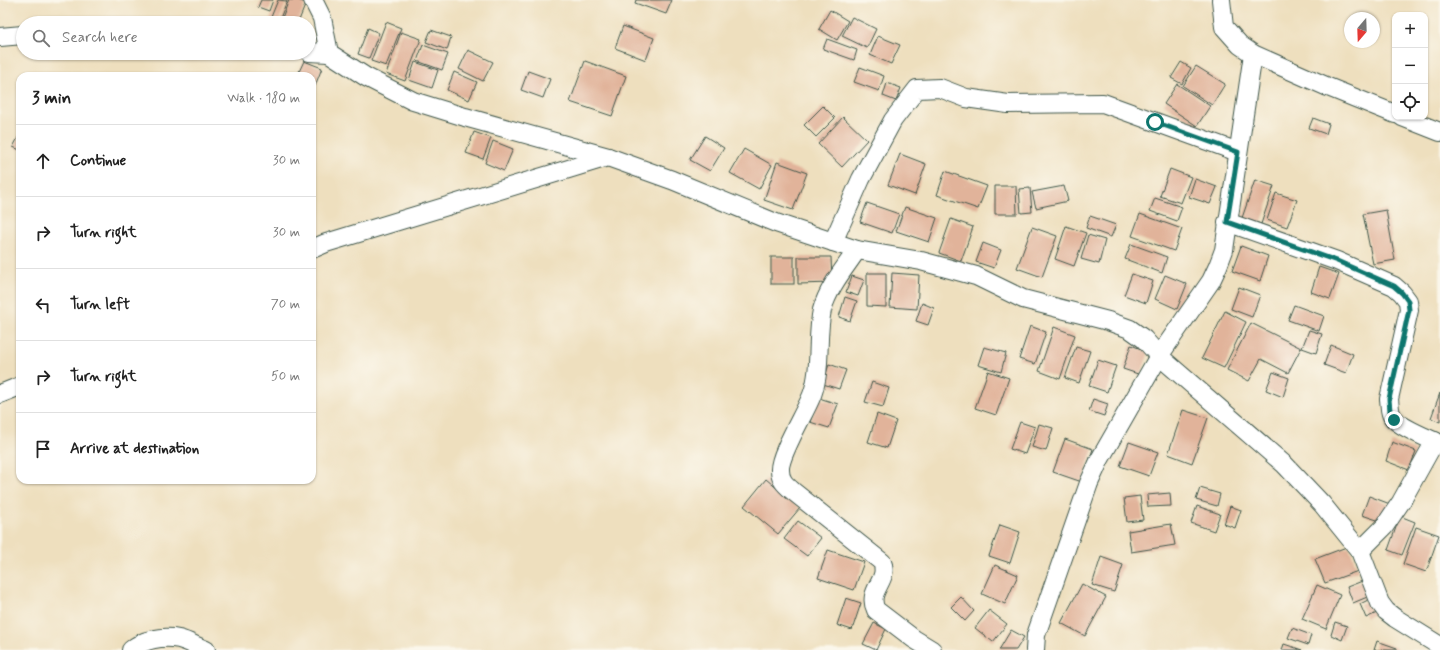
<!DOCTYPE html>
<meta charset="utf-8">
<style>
:root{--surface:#fff;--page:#f2f2f2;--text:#222;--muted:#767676;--line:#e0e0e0}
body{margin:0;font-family:Mynerve,sans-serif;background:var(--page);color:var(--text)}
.controls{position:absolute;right:12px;top:12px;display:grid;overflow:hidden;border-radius:8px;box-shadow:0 1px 3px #0004}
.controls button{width:36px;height:36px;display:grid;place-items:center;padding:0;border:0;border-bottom:1px solid var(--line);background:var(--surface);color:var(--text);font:20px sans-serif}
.compass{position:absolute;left:1344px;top:12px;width:36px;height:36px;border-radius:50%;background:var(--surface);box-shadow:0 1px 3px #0004;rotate:199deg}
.stop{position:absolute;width:12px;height:12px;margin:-9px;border:3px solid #0f766e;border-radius:50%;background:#fff}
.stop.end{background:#0f766e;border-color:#fff;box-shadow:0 1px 4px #0008}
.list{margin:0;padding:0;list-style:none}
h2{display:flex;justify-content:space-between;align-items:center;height:52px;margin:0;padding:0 16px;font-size:17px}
h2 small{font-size:13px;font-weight:400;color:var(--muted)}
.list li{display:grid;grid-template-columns:26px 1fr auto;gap:12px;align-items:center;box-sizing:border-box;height:72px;padding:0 16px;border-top:1px solid var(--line)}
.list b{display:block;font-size:15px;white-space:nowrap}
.list em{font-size:13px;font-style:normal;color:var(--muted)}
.icon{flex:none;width:22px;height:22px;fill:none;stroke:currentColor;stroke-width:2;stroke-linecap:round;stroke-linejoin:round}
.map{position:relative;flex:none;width:1440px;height:650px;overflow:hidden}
.search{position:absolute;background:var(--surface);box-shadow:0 1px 3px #0004;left:16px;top:16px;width:300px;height:44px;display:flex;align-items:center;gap:10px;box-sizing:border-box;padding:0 14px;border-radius:22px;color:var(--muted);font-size:15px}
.panel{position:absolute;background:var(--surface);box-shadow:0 1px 3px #0004;left:16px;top:72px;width:300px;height:412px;border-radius:12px}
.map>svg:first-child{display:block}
.building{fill:#e1b39a}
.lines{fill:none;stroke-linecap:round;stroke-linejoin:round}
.minor-casing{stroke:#3e5549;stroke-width:20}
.minor{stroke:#fff;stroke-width:18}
.route{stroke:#0f766e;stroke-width:5}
</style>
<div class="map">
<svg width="1440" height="650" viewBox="0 0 1440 650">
<rect width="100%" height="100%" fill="#fbf7ec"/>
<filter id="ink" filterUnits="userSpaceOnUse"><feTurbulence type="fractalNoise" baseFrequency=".025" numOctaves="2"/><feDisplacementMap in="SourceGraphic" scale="8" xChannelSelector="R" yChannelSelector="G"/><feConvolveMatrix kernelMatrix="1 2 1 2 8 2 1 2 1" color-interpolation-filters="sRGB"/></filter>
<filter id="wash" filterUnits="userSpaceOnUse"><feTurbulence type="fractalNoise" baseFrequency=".012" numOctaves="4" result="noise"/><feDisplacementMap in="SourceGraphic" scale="16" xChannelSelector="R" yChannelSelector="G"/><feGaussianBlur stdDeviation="0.9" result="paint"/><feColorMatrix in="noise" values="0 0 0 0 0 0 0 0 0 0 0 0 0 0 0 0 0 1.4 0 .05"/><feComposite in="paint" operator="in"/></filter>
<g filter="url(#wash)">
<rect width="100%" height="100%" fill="#eedfbe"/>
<g id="blocks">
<g class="building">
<polygon points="261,0 273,0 269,11 258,7"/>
<polygon points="278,0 287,1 278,23 271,23 269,22"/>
<polygon points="289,0 298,0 306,3 298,23 280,23"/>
<polygon points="636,0 672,0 666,14 635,3"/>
<polygon points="830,10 848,21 837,40 819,29"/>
<polygon points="852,17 876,29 867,48 842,36"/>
<polygon points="386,22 401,28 386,66 371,61"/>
<polygon points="623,26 654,38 646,60 615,48"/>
<polygon points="368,28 379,33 369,58 358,54"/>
<polygon points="431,30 451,37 447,50 426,42"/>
<polygon points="401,32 421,39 405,81 386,74"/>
<polygon points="878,36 900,45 891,64 870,55"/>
<polygon points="827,39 857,50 854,60 823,49"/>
<polygon points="423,45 448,54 442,70 417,61"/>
<polygon points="468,50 493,62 483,81 459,69"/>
<polygon points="304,61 322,68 315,86 312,85 312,76 297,76"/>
<polygon points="585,61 626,76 612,116 570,102"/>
<polygon points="415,62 438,70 432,88 409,80"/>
<polygon points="1181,62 1191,68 1182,84 1171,78"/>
<polygon points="1196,66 1225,84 1212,105 1183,86"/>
<polygon points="860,67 884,76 879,91 854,82"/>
<polygon points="528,71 550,79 543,98 521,90"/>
<polygon points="454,72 477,82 469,100 447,90"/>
<polygon points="887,83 901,88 896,101 883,96"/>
<polygon points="1177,84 1210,106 1197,126 1164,104"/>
<polygon points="823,106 835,118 816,137 804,125"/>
<polygon points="843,117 867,140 842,167 818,144"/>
<polygon points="1313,118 1329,124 1326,134 1309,128"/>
<polygon points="474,132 491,138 483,159 466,153"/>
<polygon points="20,134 20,150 13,147"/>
<polygon points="705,136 724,148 710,171 690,160"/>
<polygon points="493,141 513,149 504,171 485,163"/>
<polygon points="744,149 772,165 759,189 730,173"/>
<polygon points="900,154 926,164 915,195 888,185"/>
<polygon points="777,162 807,173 793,210 764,200"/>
<polygon points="1170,169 1191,177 1181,203 1160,196"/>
<polygon points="945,171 987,186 978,209 937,195"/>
<polygon points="1195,179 1217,187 1210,204 1189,197"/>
<polygon points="1255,180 1274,186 1261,224 1242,218"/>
<polygon points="995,186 1016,186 1017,214 995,214"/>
<polygon points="1064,186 1068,201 1036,208 1032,192"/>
<polygon points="1030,188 1032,212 1021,213 1019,189"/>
<polygon points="1276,193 1297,200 1287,227 1267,220"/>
<polygon points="1155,198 1182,207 1177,221 1150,211"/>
<polygon points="867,203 899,214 892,233 860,222"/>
<polygon points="905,207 937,218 929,242 896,231"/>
<polygon points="1386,210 1395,260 1373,264 1363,214"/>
<polygon points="1140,214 1182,229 1174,251 1132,236"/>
<polygon points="1090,216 1116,225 1111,237 1086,228"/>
<polygon points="951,219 973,227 961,261 939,253"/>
<polygon points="1066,226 1086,233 1074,266 1055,259"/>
<polygon points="1032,227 1057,236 1042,277 1017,268"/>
<polygon points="1088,235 1105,240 1099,264 1081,259"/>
<polygon points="983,243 1001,250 994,268 976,262"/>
<polygon points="1131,244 1167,257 1162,273 1125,259"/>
<polygon points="1241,246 1268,256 1260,281 1232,271"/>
<rect x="771" y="257" width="23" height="27"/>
<polygon points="798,257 831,257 832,283 798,284"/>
<polygon points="1319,267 1339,274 1330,299 1311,292"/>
<polygon points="867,273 886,273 886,307 867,306"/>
<polygon points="892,273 919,275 917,309 890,307"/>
<polygon points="1132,274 1153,281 1146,303 1124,295"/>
<polygon points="1165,275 1187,284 1177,309 1155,299"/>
<polygon points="852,276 864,280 858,296 846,292"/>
<polygon points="1239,287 1260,295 1252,317 1231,309"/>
<polygon points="845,297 857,301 850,321 839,317"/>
<polygon points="922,303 934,308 928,325 916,321"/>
<polygon points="1294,305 1324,316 1319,331 1288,320"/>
<polygon points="1225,311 1246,322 1224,368 1202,358"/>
<polygon points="1251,323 1301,348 1288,373 1261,359 1249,381 1227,370"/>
<polygon points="1030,326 1046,332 1035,364 1019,359"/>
<polygon points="1054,327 1075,335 1060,379 1039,371"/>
<polygon points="1309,330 1322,334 1316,353 1302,348"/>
<polygon points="1131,345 1149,352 1141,375 1123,369"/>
<polygon points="1331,345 1353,354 1346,373 1324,365"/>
<polygon points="984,347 1006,353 1001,372 978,365"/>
<polygon points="1076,347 1090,351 1079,383 1065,378"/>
<polygon points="1098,360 1116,366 1107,392 1089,386"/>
<polygon points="829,364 846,370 839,389 823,384"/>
<polygon points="988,371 1009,378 996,415 975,408"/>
<polygon points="1273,372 1289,378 1283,397 1266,390"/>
<polygon points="872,382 889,388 883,407 865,402"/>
<polygon points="1440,393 1440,422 1431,418"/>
<polygon points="819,398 838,404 829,428 810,422"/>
<polygon points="1093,399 1108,404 1104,416 1089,411"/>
<polygon points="1183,410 1208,418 1192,463 1168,454"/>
<polygon points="877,414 896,421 887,448 868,442"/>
<polygon points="1020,422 1035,427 1025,454 1010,449"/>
<polygon points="1039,424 1053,428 1046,451 1032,447"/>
<polygon points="1065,439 1093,449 1082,482 1053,472"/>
<polygon points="1129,442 1158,452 1149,476 1120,466"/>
<polygon points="1392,442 1416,451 1409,470 1386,461"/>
<polygon points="766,479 800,508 778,534 744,506"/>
<polygon points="1200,488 1220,494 1217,506 1196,500"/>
<polygon points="1170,493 1171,506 1148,507 1147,495"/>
<polygon points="1140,496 1143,520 1127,522 1124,498"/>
<polygon points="1369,496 1390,504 1383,522 1362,515"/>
<polygon points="1197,506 1220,514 1214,531 1191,523"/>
<polygon points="1230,506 1241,510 1235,528 1224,524"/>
<polygon points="1400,516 1415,522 1402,555 1388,550"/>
<polygon points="798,521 821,538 807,556 784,539"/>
<polygon points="1171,524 1175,545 1131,552 1128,531"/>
<polygon points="1000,525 1020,532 1010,563 989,556"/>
<polygon points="1416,527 1439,535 1426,572 1403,564"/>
<polygon points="1349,546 1358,571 1325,583 1315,559"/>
<polygon points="828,550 864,562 854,590 818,578"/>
<polygon points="1101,557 1123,565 1114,592 1092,585"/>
<polygon points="995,565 1018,575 1005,604 982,594"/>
<polygon points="1365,580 1372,595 1353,603 1347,587"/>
<polygon points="1082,584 1106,597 1085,636 1061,623"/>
<polygon points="1317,585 1340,595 1326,629 1302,619"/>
<polygon points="961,597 974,611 965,621 951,607"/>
<polygon points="846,598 861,603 852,630 837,625"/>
<polygon points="1372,598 1379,612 1366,618 1360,604"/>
<polygon points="989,610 1007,624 993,642 975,628"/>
<polygon points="1335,622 1347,626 1342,640 1331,635"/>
<polygon points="874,623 886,629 876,650 863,644"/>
<polygon points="1292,628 1311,635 1308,645 1288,638"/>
<polygon points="1011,630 1024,637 1016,650 999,650"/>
<polygon points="1377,641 1397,648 1397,650 1374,650"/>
<polygon points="1284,644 1302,650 1282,650"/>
</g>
</g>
</g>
<g filter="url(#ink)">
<use href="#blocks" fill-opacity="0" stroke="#3e5549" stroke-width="1"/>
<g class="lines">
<g class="minor-casing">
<g id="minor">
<polyline points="313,0 322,18 329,53 366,77 413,101 465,117 608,157 672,180 776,223 857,250 921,261 976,276 1023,299 1108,321 1130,329 1144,339 1159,356 1285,465 1322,504 1360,551 1380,603 1386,611 1395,618 1440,646"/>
<polyline points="1221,0 1224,27 1240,45 1253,54 1328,87 1395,114"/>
<polyline points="0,37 23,35"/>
<polyline points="309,52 329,53"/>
<polyline points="1402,117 1440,132"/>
<path d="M1227 222 1337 261 1394 286 1402 293 1408 301 1409 310 1389 399C1390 406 1389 415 1395 420 1404 429 1428 438 1440 444"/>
<polyline points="833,242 861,179 893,120 917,89 940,88 966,98 1008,104 1103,103 1238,152"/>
<polyline points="312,249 326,243 608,157"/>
<path d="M857 250C844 269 828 288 822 310 816 338 822 368 812 395 805 413 779 455 780 470 780 481 786 485 794 492L882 562C890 581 866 590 876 610L914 639 932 650"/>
<polyline points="0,394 20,386"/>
<polyline points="1360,551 1384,527 1401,502 1435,441"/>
<path d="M131 650C143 639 163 636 179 639 188 641 197 647 206 650"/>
<polyline points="1035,650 1036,635 1089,483 1100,459 1159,356 1211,281 1218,266 1224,250 1253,54"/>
</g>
</g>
<use href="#minor" class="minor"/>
</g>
</g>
<g class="lines" filter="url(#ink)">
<polyline class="route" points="1155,122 1238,152 1227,222 1337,261 1394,286 1402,293 1408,301 1409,310 1389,399 1390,411 1394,420"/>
</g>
</svg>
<div class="controls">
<button>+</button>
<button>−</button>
<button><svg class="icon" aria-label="locate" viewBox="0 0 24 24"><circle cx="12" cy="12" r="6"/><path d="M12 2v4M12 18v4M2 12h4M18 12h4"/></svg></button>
</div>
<svg class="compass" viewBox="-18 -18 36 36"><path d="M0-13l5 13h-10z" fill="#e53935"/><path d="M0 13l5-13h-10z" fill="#767676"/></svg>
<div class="stop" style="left:1155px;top:122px"></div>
<div class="stop end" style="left:1394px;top:420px"></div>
<div class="search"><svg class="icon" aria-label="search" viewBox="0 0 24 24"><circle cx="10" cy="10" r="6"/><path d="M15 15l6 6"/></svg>Search here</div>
<section class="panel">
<h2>3 min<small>Walk · 180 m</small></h2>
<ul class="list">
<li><svg class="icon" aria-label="ahead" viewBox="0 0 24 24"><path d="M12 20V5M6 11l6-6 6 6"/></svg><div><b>Continue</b></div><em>30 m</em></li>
<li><svg class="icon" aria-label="right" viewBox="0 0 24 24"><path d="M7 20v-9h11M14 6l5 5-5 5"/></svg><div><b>Turn right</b></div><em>30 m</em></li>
<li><svg class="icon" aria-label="left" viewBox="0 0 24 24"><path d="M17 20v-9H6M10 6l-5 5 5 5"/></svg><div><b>Turn left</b></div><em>70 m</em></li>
<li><svg class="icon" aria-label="right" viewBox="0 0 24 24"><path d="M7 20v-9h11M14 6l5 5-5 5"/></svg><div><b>Turn right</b></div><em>50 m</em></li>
<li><svg class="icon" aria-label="arrive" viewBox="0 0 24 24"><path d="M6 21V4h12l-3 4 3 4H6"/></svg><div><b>Arrive at destination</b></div></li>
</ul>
</section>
</div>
